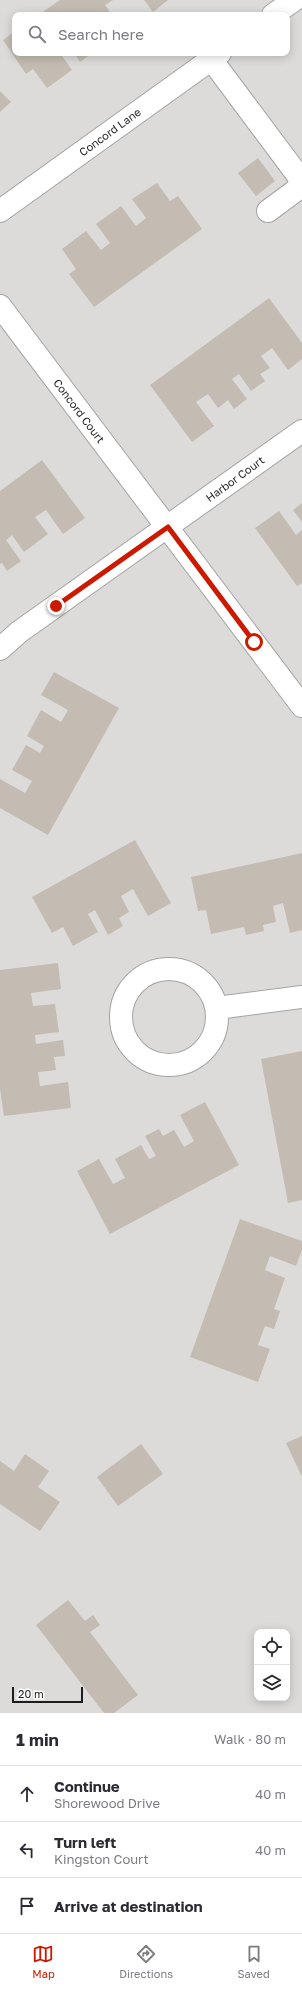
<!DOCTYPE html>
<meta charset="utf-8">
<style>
:root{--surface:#fff;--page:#f2f2f3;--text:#2b2b33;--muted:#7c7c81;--line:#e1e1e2;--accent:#cb1a00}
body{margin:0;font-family:"Golos Text",sans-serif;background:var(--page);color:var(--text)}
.controls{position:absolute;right:12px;bottom:12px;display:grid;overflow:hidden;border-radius:8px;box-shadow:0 2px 10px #0003}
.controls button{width:36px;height:36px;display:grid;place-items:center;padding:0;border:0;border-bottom:1px solid var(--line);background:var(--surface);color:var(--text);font:20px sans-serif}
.scale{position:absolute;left:12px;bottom:10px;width:71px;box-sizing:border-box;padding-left:4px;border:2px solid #1d1d1d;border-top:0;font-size:11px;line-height:14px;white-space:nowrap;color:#1d1d1d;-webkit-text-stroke:3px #fff;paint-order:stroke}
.stop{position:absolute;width:12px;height:12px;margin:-9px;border:3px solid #cb1a00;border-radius:50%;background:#fff}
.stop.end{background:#cb1a00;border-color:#fff;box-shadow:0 1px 4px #0008}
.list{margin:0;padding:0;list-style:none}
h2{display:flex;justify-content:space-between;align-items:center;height:52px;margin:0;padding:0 16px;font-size:17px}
h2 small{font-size:13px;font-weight:400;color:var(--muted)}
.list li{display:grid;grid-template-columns:26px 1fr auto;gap:12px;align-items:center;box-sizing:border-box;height:56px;padding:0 16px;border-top:1px solid var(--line)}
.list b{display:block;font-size:15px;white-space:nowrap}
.list p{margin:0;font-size:13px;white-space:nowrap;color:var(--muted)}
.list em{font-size:13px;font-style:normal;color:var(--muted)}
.icon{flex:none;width:22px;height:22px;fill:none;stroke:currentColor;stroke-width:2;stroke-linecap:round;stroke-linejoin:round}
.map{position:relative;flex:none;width:302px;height:1713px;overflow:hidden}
.search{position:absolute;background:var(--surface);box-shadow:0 2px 10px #0003;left:12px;right:12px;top:12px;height:44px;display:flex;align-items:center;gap:10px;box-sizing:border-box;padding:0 14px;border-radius:8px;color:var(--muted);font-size:15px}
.sheet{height:220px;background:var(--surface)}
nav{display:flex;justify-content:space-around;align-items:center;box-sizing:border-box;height:56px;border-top:1px solid var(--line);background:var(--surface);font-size:11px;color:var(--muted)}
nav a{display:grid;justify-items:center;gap:2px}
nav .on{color:var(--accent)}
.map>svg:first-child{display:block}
.residential{fill:#dcdbda;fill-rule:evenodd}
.building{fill:#c4bcb2}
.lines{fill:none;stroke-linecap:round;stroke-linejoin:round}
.minor-casing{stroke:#a4a4a4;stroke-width:24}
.minor{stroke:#fff;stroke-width:22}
.route{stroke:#cb1a00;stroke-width:5}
.labels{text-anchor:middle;stroke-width:4;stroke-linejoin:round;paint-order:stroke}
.street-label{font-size:11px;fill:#1d1d1d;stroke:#fff}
</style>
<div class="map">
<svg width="302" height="1713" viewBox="0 0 302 1713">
<rect width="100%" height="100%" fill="#efede3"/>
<path class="residential" d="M0 0H302V1713H0ZM15 15H287V53H15ZM257 1632H287V1698H257Z"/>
<g class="building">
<polygon points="60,0 113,0 105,5 112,15 38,15"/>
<polygon points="144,0 168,0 153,12"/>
<polygon points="15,31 15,53 60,53 72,70 47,88 33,69 26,74 3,40"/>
<polygon points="74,53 92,53 80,62"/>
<polygon points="0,91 11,102 0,112"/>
<polygon points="258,158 275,181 256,196 238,173"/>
<polygon points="157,183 170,201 178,196 202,229 94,307 69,274 76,269 62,249 86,231 101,250 110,243 96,224 121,206 136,226 146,218 132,199"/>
<polygon points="269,298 302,343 302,359 288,370 272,348 261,356 270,368 260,374 265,381 251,391 239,374 232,379 247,399 234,409 228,400 218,408 208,394 196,402 214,426 192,442 150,385"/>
<polygon points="42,460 85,518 63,534 46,510 35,517 48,534 24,552 12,535 6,540 21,561 7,571 2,563 0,564 0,491"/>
<polygon points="302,503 302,522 293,510"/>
<polygon points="279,511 296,535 302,530 302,583 297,586 255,528"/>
<polygon points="54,672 119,708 48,835 0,808 0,779 25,793 32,781 12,770 26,745 40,753 44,746 27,736 41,710 61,722 68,710 41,695"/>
<polygon points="135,840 171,903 148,916 133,889 121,896 129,912 119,918 123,926 108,935 95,910 88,914 98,932 73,946 63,927 52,933 32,897"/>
<polygon points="302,853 302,930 290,933 283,903 273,906 276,922 263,925 264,931 246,935 244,927 211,934 206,910 198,911 191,877"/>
<polygon points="58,963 61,989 31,993 33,1006 55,1004 59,1032 35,1035 36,1044 63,1040 65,1056 54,1057 56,1070 38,1072 40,1086 68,1082 71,1108 4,1116 0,1089 0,970"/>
<polygon points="302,1051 302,1200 288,1203 261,1059"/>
<polygon points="205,1102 239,1165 110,1234 77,1171 99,1159 113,1184 125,1178 115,1159 141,1145 149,1159 156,1156 145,1136 159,1129 163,1136 174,1130 184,1147 194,1141 180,1115"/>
<polygon points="240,1219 302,1241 302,1250 296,1266 270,1256 265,1270 285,1278 274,1309 280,1311 274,1329 265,1326 258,1345 270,1349 258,1382 190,1357"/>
<polygon points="302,1436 302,1477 286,1443"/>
<polygon points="141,1444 163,1474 118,1506 97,1477"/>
<polygon points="25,1454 49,1471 38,1487 60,1502 40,1531 0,1504 0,1461 14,1471"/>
<polygon points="68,1600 85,1621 93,1615 100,1625 90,1632 138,1695 114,1713 104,1713 36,1625"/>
</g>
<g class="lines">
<g class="minor-casing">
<g id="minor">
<polyline points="273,15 294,0"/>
<polyline points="211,59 299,177 300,185 295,191 268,211"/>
<polyline points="0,211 220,53"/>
<polyline points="0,306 302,706"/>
<polyline points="0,649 19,632 302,431"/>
<circle cx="169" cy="1017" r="48"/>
<polyline points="217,1008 302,997"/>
</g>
</g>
<use href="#minor" class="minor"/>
</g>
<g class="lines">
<polyline class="route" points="56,606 168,527 254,642"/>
</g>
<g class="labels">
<g class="street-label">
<text transform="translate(110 132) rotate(-36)" y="4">Concord Lane</text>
<text transform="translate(79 411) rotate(53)" y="4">Concord Court</text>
<text transform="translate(235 479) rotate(-36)" y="4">Harbor Court</text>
</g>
</g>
</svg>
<div class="controls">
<button><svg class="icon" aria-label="locate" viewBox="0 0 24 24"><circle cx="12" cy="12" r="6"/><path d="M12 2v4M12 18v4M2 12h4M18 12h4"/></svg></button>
<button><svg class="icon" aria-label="layers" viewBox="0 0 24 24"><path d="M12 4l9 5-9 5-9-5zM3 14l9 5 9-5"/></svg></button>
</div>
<div class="scale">20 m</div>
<div class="stop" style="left:254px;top:642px"></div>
<div class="stop end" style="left:56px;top:606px"></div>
<div class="search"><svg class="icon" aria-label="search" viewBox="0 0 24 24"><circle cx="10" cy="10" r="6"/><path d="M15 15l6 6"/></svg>Search here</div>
</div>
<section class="sheet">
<h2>1 min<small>Walk · 80 m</small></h2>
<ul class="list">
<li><svg class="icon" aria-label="ahead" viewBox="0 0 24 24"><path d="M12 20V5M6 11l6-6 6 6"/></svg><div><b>Continue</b><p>Shorewood Drive</p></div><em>40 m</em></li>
<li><svg class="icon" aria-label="left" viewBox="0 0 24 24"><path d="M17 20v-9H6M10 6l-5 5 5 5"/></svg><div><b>Turn left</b><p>Kingston Court</p></div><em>40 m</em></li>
<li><svg class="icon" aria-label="arrive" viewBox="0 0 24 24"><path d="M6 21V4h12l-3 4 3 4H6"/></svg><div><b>Arrive at destination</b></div></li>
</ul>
</section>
<nav>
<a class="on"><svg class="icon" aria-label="map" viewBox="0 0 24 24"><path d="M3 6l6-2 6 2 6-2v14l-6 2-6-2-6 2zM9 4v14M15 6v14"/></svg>Map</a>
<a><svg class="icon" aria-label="directions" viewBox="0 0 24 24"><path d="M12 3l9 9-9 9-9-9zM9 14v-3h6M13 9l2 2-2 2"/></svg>Directions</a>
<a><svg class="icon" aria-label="saved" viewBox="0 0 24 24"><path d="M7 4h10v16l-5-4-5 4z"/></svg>Saved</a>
</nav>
